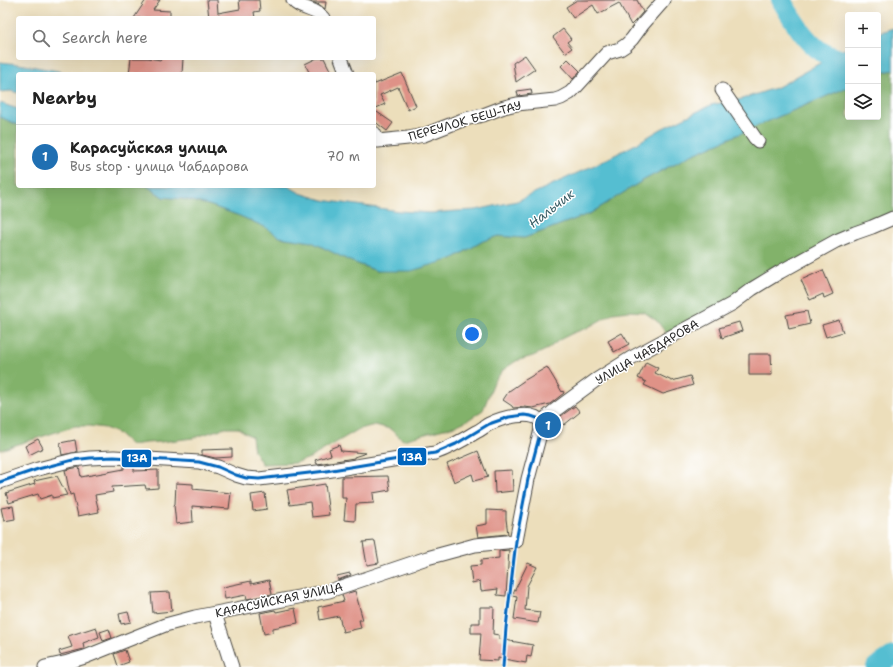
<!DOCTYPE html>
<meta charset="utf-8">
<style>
:root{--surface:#fff;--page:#f6f6f6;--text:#222;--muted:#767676;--line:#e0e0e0;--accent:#1f6fb2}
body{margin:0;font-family:"Shantell Sans",sans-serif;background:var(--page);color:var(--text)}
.controls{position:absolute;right:12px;top:12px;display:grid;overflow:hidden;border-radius:4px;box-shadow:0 4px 16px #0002}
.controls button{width:36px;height:36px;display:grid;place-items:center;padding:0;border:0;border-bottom:1px solid var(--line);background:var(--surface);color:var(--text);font:20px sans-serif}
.you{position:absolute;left:472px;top:334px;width:14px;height:14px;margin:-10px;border:3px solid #fff;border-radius:50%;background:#1a73e8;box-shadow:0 0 0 6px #1a73e833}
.badge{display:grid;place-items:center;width:26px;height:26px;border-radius:50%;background:var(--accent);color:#fff;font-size:13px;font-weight:700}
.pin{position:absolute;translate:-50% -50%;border:2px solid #fff;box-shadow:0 1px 4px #0006}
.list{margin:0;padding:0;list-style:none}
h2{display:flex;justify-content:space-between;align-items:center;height:52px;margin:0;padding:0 16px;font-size:17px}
h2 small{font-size:13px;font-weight:400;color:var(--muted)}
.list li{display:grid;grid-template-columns:26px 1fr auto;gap:12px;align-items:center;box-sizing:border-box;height:64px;padding:0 16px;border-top:1px solid var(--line)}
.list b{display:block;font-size:15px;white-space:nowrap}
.list p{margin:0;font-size:13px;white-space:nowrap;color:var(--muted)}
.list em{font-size:13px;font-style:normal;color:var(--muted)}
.icon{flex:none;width:22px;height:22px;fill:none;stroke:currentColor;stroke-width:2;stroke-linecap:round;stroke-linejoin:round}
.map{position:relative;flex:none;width:893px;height:667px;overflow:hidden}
.search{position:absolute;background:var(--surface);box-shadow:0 4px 16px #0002;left:16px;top:16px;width:360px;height:44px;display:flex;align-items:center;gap:10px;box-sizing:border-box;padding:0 14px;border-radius:4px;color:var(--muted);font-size:15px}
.panel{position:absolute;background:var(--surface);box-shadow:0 4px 16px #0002;left:16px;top:72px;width:360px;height:116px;border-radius:4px}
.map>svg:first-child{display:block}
.forest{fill:#82b26b;stroke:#566e4b}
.water{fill:#55bed1;stroke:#40747e}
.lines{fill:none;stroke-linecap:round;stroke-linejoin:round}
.river{stroke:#55bed1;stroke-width:20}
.building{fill:#df9287}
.minor-casing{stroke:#484641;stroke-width:15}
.minor{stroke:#fff;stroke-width:13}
.bus-1-casing{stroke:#fff;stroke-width:6}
.bus-1{stroke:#0065bd;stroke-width:3}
.labels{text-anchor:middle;stroke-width:3;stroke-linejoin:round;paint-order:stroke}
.street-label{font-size:12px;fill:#2b2b2b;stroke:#fff}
.water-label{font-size:13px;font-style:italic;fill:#3a5e65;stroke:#fff}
.line-badge{stroke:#fff;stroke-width:1.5}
.badge-label{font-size:11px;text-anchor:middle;font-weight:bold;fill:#fff}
</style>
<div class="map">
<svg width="893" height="667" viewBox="0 0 893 667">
<rect width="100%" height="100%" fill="#fff"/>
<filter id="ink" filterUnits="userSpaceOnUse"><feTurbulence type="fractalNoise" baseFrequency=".025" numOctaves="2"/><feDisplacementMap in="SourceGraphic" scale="8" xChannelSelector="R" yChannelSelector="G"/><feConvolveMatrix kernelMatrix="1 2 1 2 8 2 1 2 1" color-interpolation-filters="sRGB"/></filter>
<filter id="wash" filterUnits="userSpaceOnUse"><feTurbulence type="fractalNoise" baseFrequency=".012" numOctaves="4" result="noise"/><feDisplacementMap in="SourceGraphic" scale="16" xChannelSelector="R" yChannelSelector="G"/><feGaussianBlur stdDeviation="0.9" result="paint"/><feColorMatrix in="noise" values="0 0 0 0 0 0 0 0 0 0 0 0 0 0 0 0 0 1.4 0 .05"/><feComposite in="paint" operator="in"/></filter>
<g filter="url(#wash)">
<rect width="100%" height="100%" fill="#ecdebb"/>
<polygon class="forest" points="893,70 893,218 872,227 669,337 657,321 644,312 629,311 613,313 587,328 573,333 559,340 548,349 533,356 516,361 503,370 494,382 483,410 468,420 455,426 403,440 390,429 375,425 359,429 310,458 295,463 262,464 254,451 252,437 238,428 224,428 193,438 161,442 146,443 131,445 119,434 105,428 89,426 75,426 0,450 0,117 18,125 18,186 147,186 163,197 184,199 209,205 240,216 265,227 280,237 312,242 350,261 377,271 452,259 483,241 498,236 524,238 549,229 591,213 642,181 689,156 778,117 848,87 848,117 878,117 878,74"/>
<g class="water">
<polygon points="893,28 893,70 878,74 878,33"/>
<polygon points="848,47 848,87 778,117 689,156 642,181 591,213 549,229 524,238 498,236 483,241 452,259 411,271 377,271 350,261 312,242 280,237 265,227 240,216 209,205 184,199 163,197 147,186 288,186 300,193 323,200 399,211 431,213 457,211 476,210 517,201 601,162 634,145 661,129 711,105 742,99 778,87"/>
<polygon points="0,62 19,64 58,71 64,74 18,74 18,93 11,91 0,92"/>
<polygon points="0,103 18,109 18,125 0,117"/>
</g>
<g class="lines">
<g class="river">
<path d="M781 0C792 18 804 40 822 52 829 56 840 59 848 63"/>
<polyline points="876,667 893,656"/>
</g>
</g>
<g id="blocks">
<g class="building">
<polygon points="146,0 160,0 153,10 170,11 170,18 134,18"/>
<polygon points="207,0 217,0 218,13 240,9 239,0 259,0 260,11 254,12 255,18 209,18"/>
<polygon points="577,0 637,0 643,12 635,21 631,25 619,3 598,14 593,5 573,18 566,7"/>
<polygon points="311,2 326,2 325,9 320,5"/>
<polygon points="563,29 571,39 567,42 572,48 565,53 553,37"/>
<polygon points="525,55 535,69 516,82 513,63"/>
<polygon points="131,58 148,58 161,60 161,58 183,58 182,74 129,74"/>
<polygon points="317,58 324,58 332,74 310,74 305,64"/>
<polygon points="568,59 580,71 573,79 561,66"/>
<polygon points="402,73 416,106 408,110 398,87 380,95 385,104 374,109 374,81 375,84"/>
<polygon points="531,89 532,94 518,96 517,91"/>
<polygon points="374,110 393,123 387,131 374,121"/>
<polygon points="823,270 833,294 824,298 823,294 810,300 801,280"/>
<polygon points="807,311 810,324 789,329 786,315"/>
<polygon points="839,320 843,332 826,337 822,325"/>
<polygon points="739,322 742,331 722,338 719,328"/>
<polygon points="622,333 629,344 614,352 608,341"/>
<polygon points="749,354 771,354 772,375 749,375"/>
<polygon points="646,362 658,368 655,373 672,381 690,376 693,385 663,394 644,385 646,382 638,378"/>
<polygon points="547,367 562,392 563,391 564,393 550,404 533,408 524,407 513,408 512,406 503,400 509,391 525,380"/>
<polygon points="575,406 580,412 564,425 558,418"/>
<polygon points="38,439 43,448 29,455 25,446"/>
<polygon points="75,440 77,452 62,455 60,443"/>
<polygon points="339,445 341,451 366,453 354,457 354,458 317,464 315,460 331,455 329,449"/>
<polygon points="232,449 232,457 215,458 202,455 202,450"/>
<polygon points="478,451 488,477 474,481 472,474 454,482 447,464"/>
<polygon points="124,466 134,466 134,471 158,470 158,488 146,489 145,485 112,487 113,492 95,495 99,512 78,516 73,494 70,495 65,470 79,467 81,477 124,469"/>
<polygon points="512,470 513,491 495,493 494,471"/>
<polygon points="57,476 67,495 52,498 52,495 40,499 38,494 9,503 6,493 35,484 34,481"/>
<polygon points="388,476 390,490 373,493 374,503 356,504 355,521 344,520 346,498 342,498 342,477"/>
<polygon points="176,483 193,484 193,489 231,493 229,509 192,506 193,522 176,524 174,505 175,504"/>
<polygon points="325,484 329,515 312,517 310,502 290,505 287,490"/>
<polygon points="265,493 267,509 253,511 251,495"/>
<polygon points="13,506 15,519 4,521 1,508"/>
<polygon points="487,510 506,511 506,519 508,534 478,537 476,526 487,524"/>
<polygon points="375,541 379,563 367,565 363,542"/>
<polygon points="509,550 506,596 497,595 498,589 481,591 480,581 472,583 470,566 481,565 481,560 499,558 499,551"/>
<polygon points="528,563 537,567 527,586 525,610 540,612 538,623 514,619 517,597 512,596"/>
<polygon points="350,573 351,575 338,580 337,576"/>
<polygon points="269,580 272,594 247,599 246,595 225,599 223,587 251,581 251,584"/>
<polygon points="355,591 363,620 359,620 361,628 343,632 339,616 320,620 318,607 344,601 342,595"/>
<polygon points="170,592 172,611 153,613 151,593"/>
<polygon points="480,607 494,607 493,634 499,635 499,639 533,645 531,657 527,656 526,663 498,658 498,661 479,660 481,633 471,633 471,623 480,623"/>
<polygon points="295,608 298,623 273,628 273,632 264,634 260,613 275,610 276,612"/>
<polygon points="128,612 131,622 121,624 119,614"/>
<polygon points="96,627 99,637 83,643 84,649 60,655 59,651 72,647 68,636"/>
<polygon points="109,629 112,638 103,641 100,632"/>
<polygon points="125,650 129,662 118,666 114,654"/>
</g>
</g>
</g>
<g filter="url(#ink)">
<use href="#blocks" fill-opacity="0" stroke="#484641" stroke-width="1"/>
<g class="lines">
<g class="minor-casing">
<g id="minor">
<path d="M293 0C300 10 316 8 323 18"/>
<polyline points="341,58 347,74"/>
<polyline points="722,90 755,138 758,141"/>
<polyline points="374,133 378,141 408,138 424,135 465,119 483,115 504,107 517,104 555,100 561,98 570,93 577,86 607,53 620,49 626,45 632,39 643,24 664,0"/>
<polyline points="541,422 554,411 596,380 631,358 732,304 752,289 780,272 836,241 855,233 872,227 893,218"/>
<path d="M0 482 38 469 73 460 90 458 114 457 199 462 218 467 236 475 246 478 259 479 326 471 435 453C449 448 463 440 476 432 481 430 485 426 489 424 501 418 533 409 541 422"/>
<polyline points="215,614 232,667"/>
<polyline points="45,667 68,662 85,657 165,625 195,617 329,591 427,558 475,545 516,541 528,479 541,430 541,422"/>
</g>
</g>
<use href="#minor" class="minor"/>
<g class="bus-1-casing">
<g id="bus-1">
<polyline points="0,482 38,469 73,460 90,458 114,457 199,462 218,467 236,475 246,478 259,479 326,471 435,453 456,444 489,424 509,417 524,415 531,416 537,418 541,422"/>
<polyline points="503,667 506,628 516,541 528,479 541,430 541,422"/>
</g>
</g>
<use href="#bus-1" class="bus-1"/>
</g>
</g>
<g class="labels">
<g class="street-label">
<text transform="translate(465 121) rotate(-16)" y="4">ПЕРЕУЛОК БЕШ-ТАУ</text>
<text transform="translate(647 352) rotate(-30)" y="4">УЛИЦА ЧАБДАРОВА</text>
<text transform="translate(279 600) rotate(-12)" y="4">КАРАСУЙСКАЯ УЛИЦА</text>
</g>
<g class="water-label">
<text transform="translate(551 208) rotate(-38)" y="5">Нальчик</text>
</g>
</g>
<g class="line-badge">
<rect x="397" y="447" width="30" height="19" rx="4" fill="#0065bd"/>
<rect x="121" y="449" width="31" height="19" rx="4" fill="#0065bd"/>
</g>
<g class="badge-label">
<text x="412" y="461">13А</text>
<text x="137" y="462">13А</text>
</g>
</svg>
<div class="controls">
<button>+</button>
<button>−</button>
<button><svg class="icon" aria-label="layers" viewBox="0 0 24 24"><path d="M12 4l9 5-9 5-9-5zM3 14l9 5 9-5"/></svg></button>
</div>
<div class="you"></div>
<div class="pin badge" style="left:548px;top:425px">1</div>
<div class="search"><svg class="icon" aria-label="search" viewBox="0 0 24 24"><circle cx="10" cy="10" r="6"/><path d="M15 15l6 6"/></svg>Search here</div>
<section class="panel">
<h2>Nearby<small></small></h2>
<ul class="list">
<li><span class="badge">1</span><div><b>Карасуйская улица</b><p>Bus stop · улица Чабдарова</p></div><em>70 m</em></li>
</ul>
</section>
</div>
